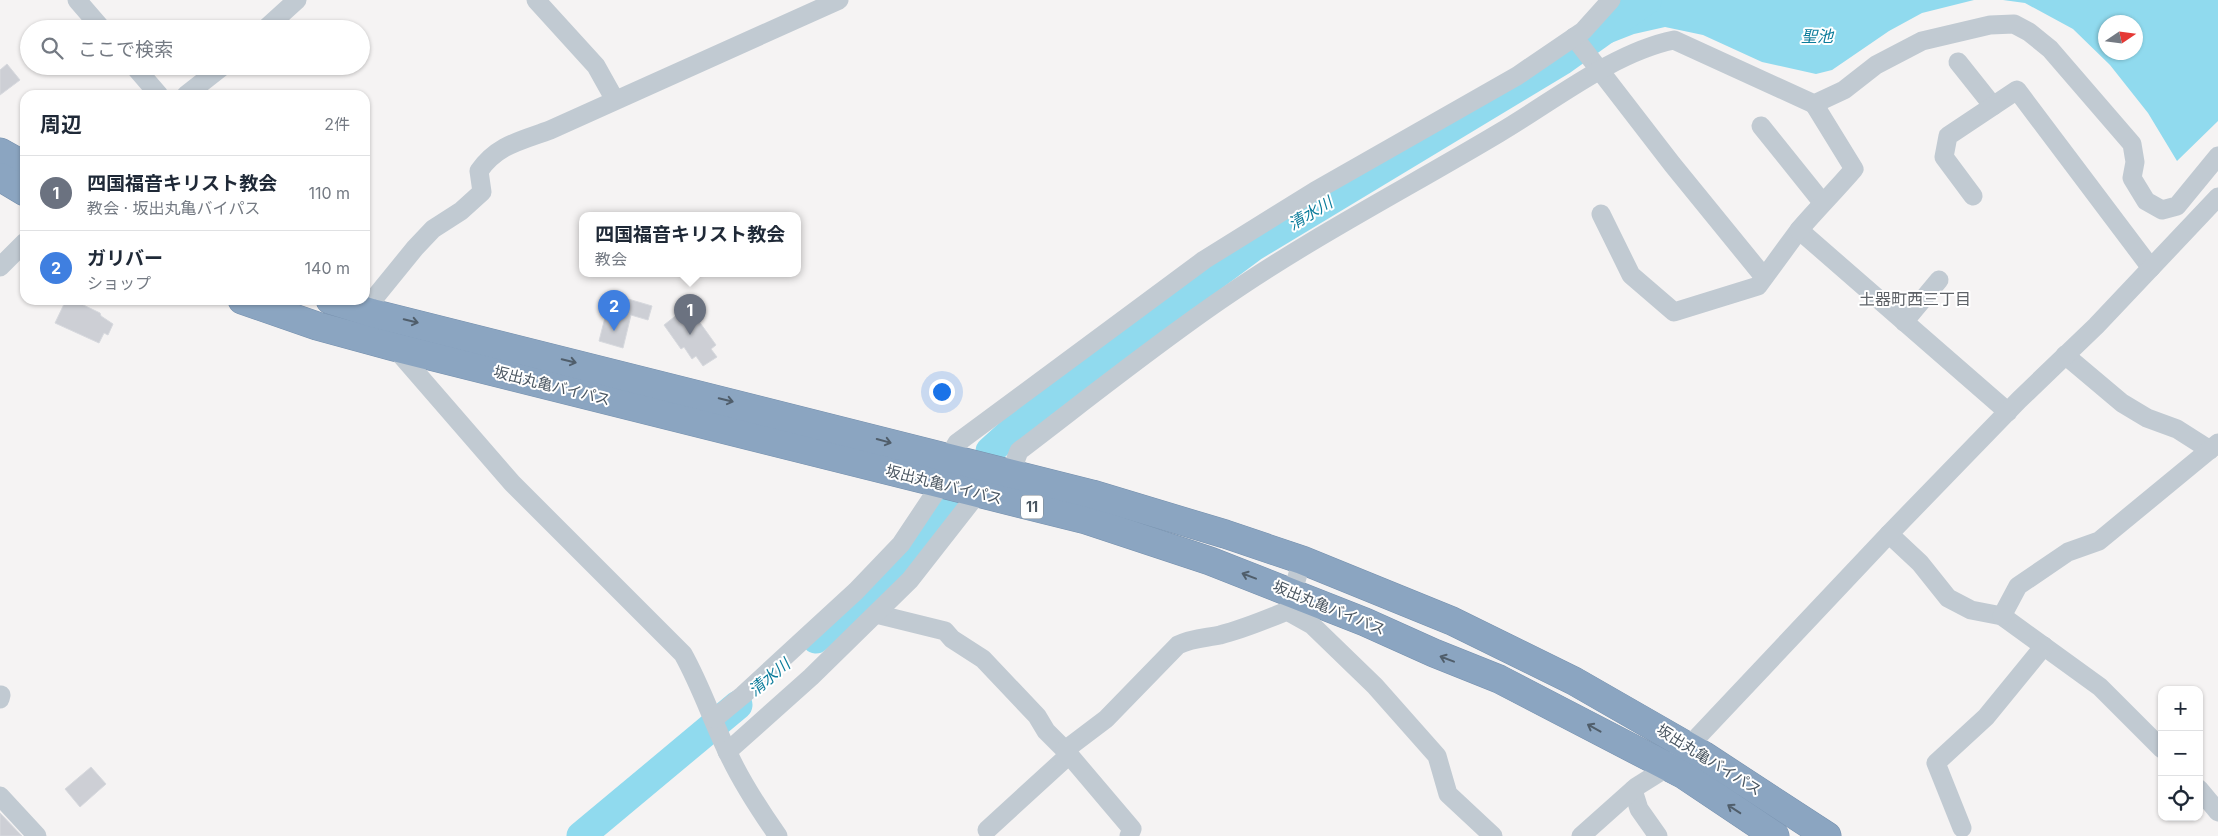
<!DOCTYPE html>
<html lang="ja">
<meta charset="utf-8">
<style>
:root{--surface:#fff;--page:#f6f6f7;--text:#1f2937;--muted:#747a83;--line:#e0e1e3;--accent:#1a73e8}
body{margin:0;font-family:Inter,"Noto Sans JP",sans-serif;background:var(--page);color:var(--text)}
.controls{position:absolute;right:15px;bottom:15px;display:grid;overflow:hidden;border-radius:10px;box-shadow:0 1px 4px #0004}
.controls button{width:45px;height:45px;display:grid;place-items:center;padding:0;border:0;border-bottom:1px solid var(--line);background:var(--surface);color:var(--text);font:25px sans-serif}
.compass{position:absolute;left:2098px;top:15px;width:45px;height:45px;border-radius:50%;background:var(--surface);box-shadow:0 1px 4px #0004;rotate:77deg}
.you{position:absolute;left:941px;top:391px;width:18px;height:18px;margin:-12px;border:4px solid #fff;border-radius:50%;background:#1a73e8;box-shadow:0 0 0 8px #1a73e833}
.badge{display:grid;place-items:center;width:32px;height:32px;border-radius:50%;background:var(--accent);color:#fff;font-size:16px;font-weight:700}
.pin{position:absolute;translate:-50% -41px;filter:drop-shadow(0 1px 2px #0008)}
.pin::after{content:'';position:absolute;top:26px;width:18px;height:15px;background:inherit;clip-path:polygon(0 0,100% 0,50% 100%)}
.popup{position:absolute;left:579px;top:212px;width:222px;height:65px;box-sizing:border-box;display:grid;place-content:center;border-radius:10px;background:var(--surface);filter:drop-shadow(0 1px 4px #0005);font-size:16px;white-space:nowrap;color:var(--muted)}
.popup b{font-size:19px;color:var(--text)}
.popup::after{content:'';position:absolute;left:50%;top:100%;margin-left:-10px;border:10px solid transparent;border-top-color:var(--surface)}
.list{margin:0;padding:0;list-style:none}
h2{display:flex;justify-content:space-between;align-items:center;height:65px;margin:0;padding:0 20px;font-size:21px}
h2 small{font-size:16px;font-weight:400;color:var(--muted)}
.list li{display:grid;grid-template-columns:32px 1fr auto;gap:15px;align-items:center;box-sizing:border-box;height:75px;padding:0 20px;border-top:1px solid var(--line)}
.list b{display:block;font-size:19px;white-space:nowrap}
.list p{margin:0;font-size:16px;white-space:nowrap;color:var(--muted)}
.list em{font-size:16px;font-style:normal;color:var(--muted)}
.icon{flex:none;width:28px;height:28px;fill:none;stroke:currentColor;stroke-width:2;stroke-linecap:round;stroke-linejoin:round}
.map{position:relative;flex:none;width:2218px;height:836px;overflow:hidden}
.search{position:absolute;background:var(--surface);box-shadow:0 1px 4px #0004;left:20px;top:20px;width:350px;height:55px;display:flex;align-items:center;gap:12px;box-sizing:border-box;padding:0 18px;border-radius:28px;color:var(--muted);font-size:19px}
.panel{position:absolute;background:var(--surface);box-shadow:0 1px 4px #0004;left:20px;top:90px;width:350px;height:215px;border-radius:15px}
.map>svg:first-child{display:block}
.water{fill:#90daee;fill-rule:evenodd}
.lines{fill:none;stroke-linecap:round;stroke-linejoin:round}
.river{stroke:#90daee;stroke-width:29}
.building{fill:#cdcfd5;stroke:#d7d9de}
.highway-casing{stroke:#7690ad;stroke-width:29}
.minor{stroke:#c1cad2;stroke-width:19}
.highway{stroke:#8ba5c1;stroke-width:28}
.oneway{stroke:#505e6b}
.labels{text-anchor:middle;stroke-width:4;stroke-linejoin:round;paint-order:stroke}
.shield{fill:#fff;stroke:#808990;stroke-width:1}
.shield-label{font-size:14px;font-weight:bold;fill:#4a5661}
.street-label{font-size:15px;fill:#4a5661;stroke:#fff}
.water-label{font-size:16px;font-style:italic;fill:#0c7c9b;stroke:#fff}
.neighbourhood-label{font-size:16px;fill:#5f6368;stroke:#fff}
</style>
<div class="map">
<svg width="2218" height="836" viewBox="0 0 2218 836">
<rect width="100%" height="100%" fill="#f5f3f3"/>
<g class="water">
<polygon points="1619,0 1974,0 1922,13 1889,31 1832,70 1816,74 1762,62 1703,35 1665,27 1634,34 1611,43 1594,23"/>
<path d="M2003 0H2218V121L2177 161 2148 113 2110 65 2073 29 2025 3ZM2106 22H2136V52H2106Z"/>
</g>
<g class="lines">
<g class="river">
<polyline points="990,451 1043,403 1253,247 1563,60 1647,0"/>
<polyline points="816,639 882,582 945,506"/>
<polyline points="581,836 738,705"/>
</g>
</g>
<g class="building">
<polygon points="7,64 20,80 0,95 0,70"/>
<polygon points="611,294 652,306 648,320 631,315 623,348 599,341"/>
<polygon points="66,300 73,300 100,313 101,316 113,324 108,335 104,333 99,343 55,323"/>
<polygon points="688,306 716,345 711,349 717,357 703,366 696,356 692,359 684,347 681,349 664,325"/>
<polygon points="91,767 106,784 80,807 65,789"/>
<polygon points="0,813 22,836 0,836"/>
</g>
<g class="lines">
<g class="highway-casing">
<g id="highway">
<polyline points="0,152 25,166"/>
<polyline points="0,177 25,192"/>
<polyline points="242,300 317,326 394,347 1086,520 1210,561 1365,622 1434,653 1499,679 1684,775 1775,836"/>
<polyline points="330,300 372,313 1092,494 1225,534 1302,560 1452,621 1574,681 1703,755 1827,836"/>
</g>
</g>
<g class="minor">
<polyline points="77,0 102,29"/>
<polyline points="536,0 596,66 615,100"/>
<polyline points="265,29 297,0"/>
<polyline points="1574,37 1672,164 1764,277"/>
<polyline points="1958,62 1993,106"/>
<polyline points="134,66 159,95"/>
<polyline points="186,95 223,66"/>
<polyline points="1761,126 1822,202"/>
<polyline points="1973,196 1944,157 1948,136 2017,90 2151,268"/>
<polyline points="1601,214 1631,275 1674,312 1758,286 1799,230 2008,412"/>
<path d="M1799 230C1817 209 1836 190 1854 169L1814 104"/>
<polyline points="0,267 25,242"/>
<path d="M372 313 376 296 415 248 433 229 461 211 482 192 479 171C497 145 520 141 550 130L839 0"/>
<polyline points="1904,322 1939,280"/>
<path d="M394 347 512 483 683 654C701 686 712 720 728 753 742 783 759 809 778 836"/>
<polyline points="2065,355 2122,403 2147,418 2177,429 2210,450"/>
<polyline points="948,458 957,443 1204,260 1315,191 1517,76 1583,31 1611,0"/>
<path d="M1011 472 1019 451C1086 400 1152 347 1222 299 1310 238 1407 188 1499 133 1552 102 1614 52 1674 40L1814 104 1844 90 1876 65 1922 41 1990 25 2014 24 2029 32 2050 49 2132 144 2135 162 2132 178 2146 201 2162 210 2177 206 2218 156"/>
<polyline points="1889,534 1920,563 1948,598 1971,610 2002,616 2100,687 2162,749"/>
<polyline points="1289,605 1302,560"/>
<polyline points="876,614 945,631 952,639 983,659 1037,716 1046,731 1065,750"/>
<polyline points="2002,616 2018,586 2068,552 2099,541 2218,443"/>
<polyline points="0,699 1,695"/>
<polyline points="714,719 743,695 856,591 901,544 941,484"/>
<polyline points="727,752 811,677 910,580 978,493"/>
<polyline points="2199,789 2218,812"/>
<polyline points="1633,790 1639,809 1658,836"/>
<polyline points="0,796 37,836"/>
<polyline points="1962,828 1936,763 1986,717 2044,646"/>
<polyline points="987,830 1069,755"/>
<path d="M1129 836 1132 829 1065 750 1106 719 1178 645C1192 638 1205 638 1220 635 1244 629 1265 620 1287 611L1312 625 1375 686 1437 756 1448 794 1493 836"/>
<polyline points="1581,836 1636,787 1668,767 1689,746 1889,534 2019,400 2096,326 2218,197"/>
</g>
<use href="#highway" class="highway"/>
</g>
<defs><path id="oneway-shaft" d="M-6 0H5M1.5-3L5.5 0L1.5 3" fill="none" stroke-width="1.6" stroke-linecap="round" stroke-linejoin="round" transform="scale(1.25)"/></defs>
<g class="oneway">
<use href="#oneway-shaft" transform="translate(411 321) rotate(14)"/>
<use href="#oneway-shaft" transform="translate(569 361) rotate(14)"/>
<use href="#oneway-shaft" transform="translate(726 400) rotate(14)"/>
<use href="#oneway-shaft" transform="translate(884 441) rotate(15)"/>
<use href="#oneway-shaft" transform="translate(1249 576) rotate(-159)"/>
<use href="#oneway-shaft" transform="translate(1447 659) rotate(-159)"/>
<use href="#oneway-shaft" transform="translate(1594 728) rotate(-151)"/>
<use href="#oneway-shaft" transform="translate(1734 809) rotate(-147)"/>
</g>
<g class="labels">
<rect class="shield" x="1021" y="495.5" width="22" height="23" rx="4"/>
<g class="shield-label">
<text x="1032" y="512">11</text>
</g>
<g class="street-label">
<text transform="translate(552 386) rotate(14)" y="5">坂出丸亀バイパス</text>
<text transform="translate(944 485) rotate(14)" y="5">坂出丸亀バイパス</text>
<text transform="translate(1329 608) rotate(22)" y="5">坂出丸亀バイパス</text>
<text transform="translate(1709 760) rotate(32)" y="5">坂出丸亀バイパス</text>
</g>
<g class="water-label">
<text x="1817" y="42">聖池</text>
<text transform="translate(1310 213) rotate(-31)" y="6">清水川</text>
<text transform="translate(769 677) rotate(-40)" y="6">清水川</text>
</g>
<g class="neighbourhood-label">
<text x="1915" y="305">土器町西三丁目</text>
</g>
</g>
</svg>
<div class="controls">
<button>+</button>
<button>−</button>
<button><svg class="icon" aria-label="locate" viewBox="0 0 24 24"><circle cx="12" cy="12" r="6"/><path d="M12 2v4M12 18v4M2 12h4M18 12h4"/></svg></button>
</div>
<svg class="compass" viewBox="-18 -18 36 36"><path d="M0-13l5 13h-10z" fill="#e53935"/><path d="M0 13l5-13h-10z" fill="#747a83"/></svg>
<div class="you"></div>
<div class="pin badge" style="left:690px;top:335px;background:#6b7280">1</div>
<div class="popup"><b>四国福音キリスト教会</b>教会</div>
<div class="pin badge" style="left:614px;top:331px;background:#3f7fe0">2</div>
<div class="search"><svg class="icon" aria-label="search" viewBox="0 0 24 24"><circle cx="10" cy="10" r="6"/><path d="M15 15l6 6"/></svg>ここで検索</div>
<section class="panel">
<h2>周辺<small>2件</small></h2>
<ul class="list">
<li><span class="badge" style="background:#6b7280">1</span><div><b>四国福音キリスト教会</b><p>教会 · 坂出丸亀バイパス</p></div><em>110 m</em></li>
<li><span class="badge" style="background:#3f7fe0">2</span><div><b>ガリバー</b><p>ショップ</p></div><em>140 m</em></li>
</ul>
</section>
</div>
